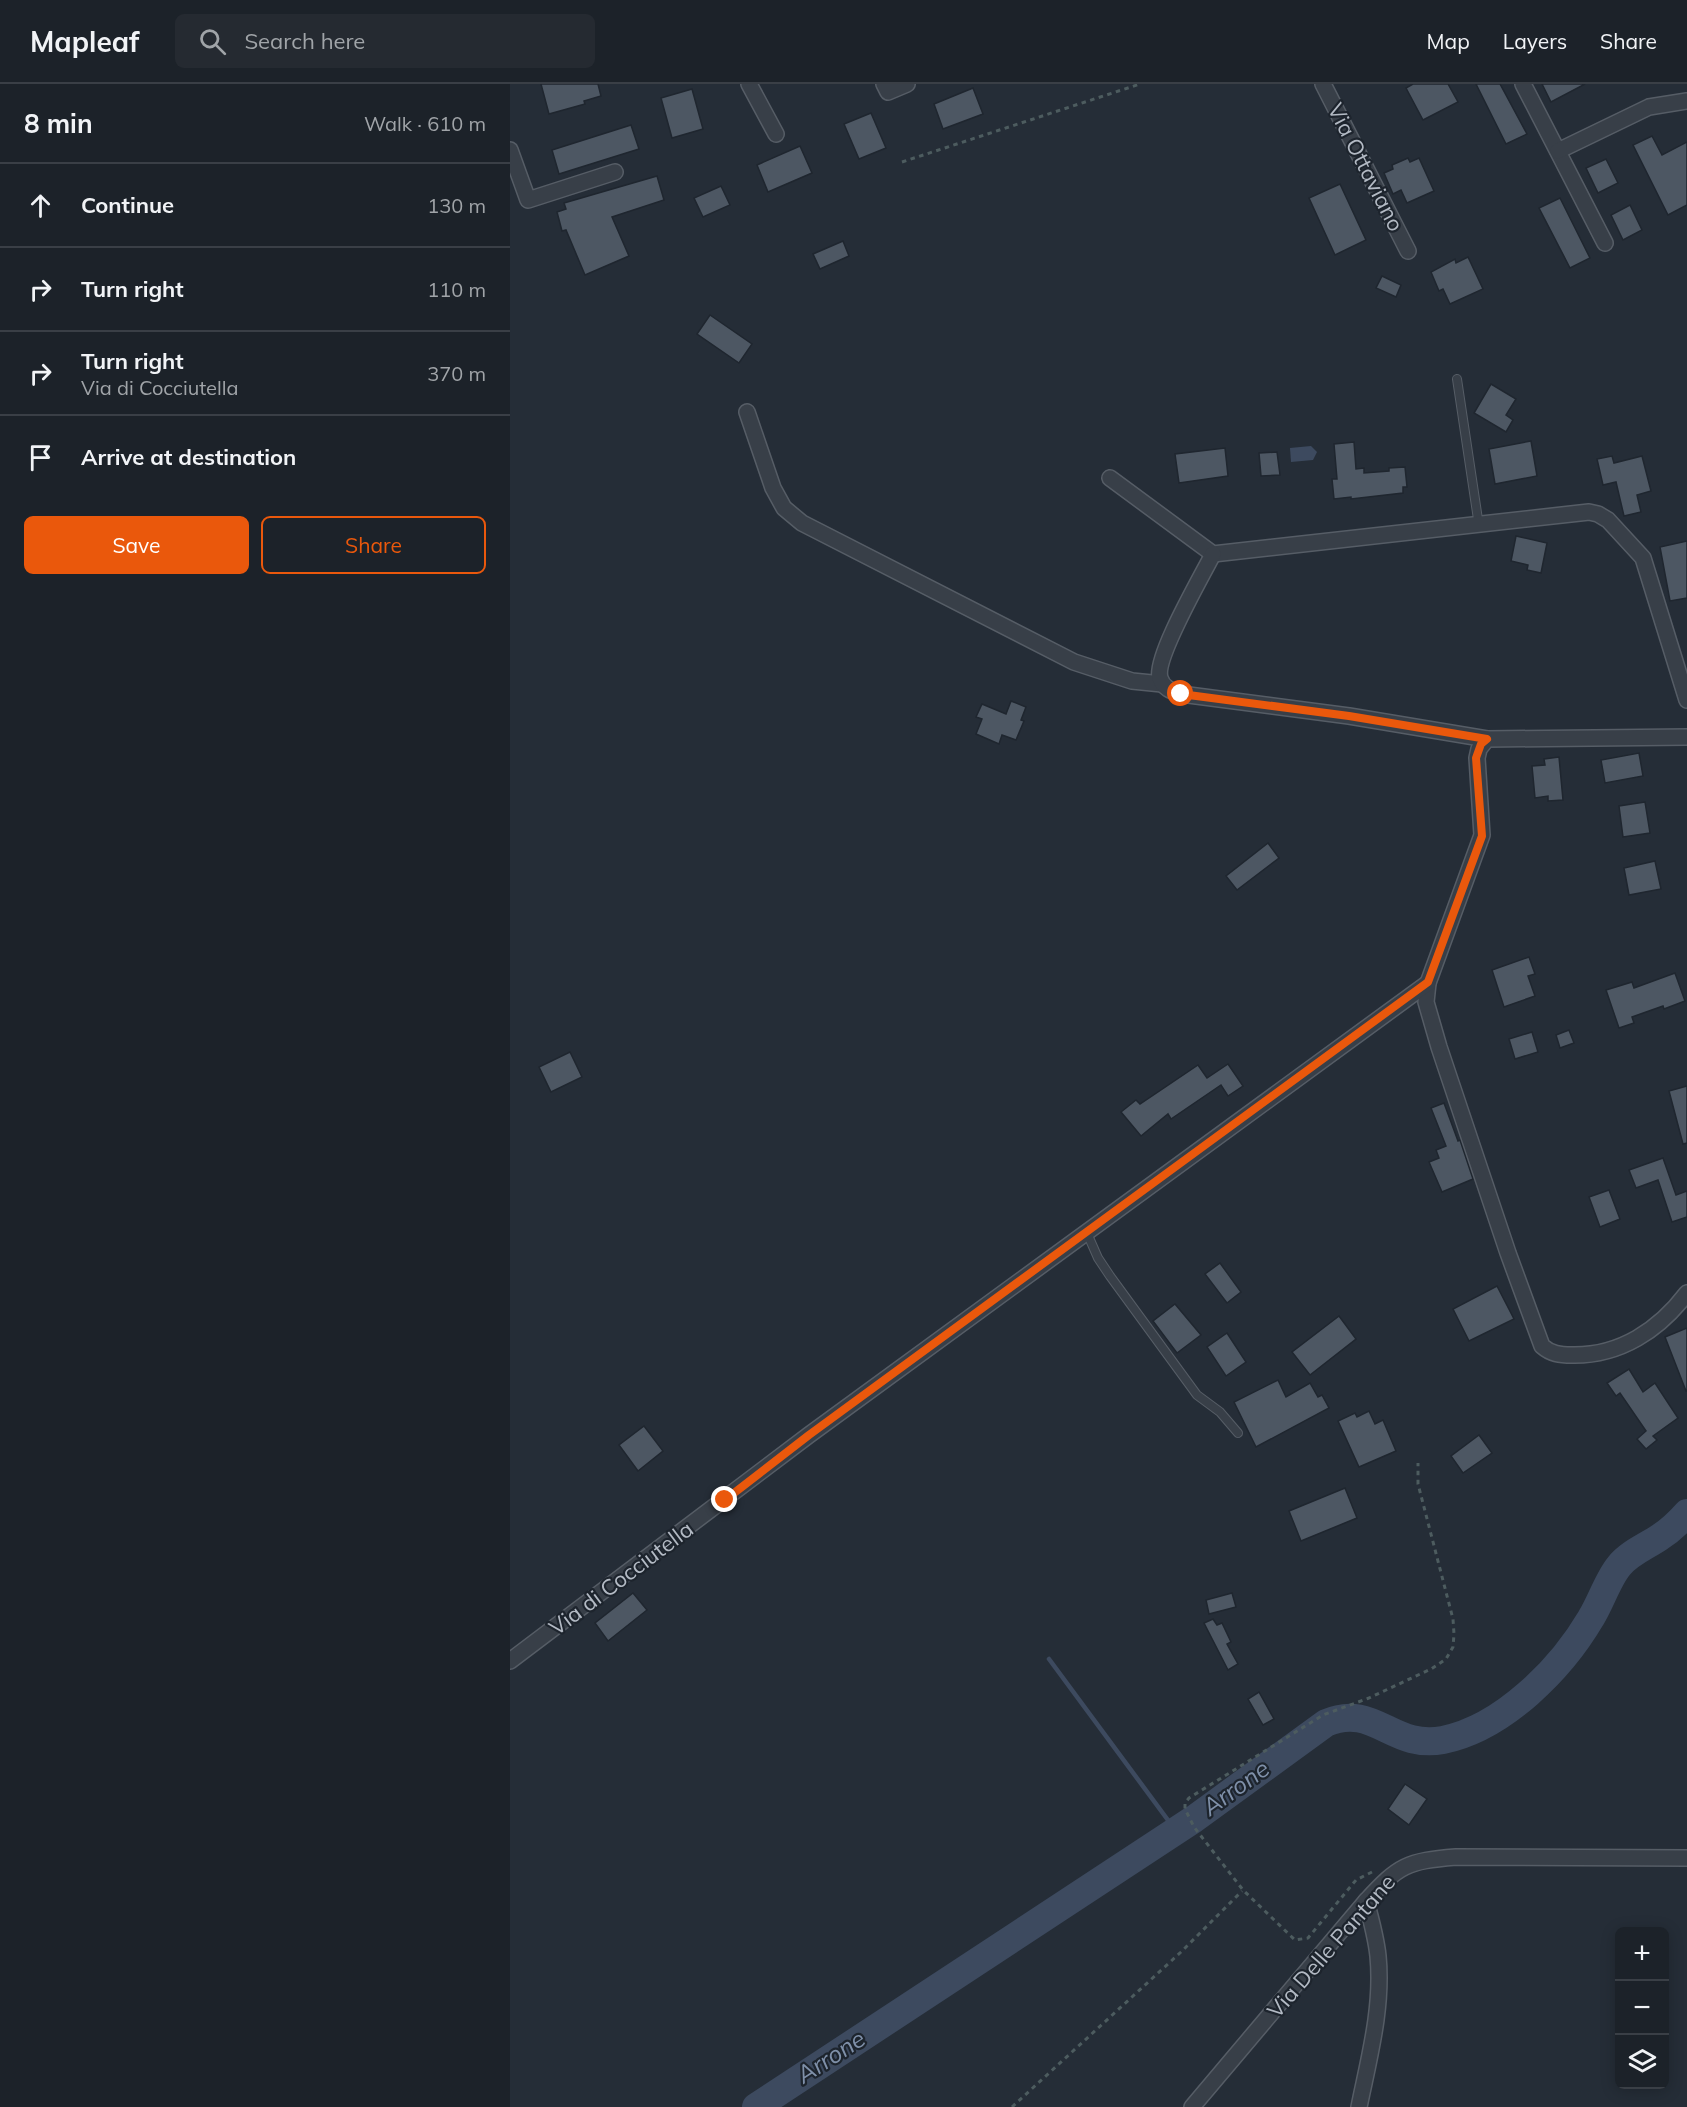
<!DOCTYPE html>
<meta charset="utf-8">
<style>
:root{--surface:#1c2229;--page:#252a31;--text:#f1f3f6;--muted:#a0a4a8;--line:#3a3f46;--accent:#ea580c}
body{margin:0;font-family:Mulish,sans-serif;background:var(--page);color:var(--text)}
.controls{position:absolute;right:18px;bottom:18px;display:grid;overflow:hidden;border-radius:9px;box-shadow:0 3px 15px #0003}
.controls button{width:54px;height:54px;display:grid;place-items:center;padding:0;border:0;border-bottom:2px solid var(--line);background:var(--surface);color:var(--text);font:30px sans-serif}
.stop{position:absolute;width:18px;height:18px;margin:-14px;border:4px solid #ea580c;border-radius:50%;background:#fff}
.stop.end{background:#ea580c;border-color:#fff;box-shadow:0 2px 6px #0008}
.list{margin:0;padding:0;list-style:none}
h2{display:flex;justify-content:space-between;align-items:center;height:78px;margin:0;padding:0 24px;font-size:26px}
h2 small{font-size:20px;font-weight:400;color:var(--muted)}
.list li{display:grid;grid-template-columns:39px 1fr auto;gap:18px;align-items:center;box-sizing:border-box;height:84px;padding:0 24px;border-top:2px solid var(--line)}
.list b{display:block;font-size:22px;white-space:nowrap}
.list p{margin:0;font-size:20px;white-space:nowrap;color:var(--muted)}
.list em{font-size:20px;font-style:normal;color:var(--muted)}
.actions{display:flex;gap:12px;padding:18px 24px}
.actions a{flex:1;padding:14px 0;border:2px solid var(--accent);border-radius:9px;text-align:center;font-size:21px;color:var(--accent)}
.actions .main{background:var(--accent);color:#fff}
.icon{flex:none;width:33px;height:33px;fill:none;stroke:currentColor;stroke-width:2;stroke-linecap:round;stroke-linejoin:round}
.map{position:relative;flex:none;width:1177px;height:2023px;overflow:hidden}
header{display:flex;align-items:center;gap:36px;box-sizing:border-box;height:84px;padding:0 30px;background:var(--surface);border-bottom:2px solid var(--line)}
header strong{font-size:28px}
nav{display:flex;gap:33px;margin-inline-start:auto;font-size:21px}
.search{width:420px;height:54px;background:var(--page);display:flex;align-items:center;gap:15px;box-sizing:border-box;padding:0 21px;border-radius:9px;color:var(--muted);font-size:22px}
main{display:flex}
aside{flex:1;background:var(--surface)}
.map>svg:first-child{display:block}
.water{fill:#3d4a5f}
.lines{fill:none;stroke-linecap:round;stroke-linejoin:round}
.stream{stroke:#3d4a5f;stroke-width:4.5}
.river{stroke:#3d4a5f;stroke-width:28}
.building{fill:#4d5763;stroke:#1f262f;stroke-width:1.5}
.lane-casing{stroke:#565d66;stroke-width:10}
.street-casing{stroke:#565d66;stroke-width:18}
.path{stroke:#4d5c5f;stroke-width:3;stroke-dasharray:4.5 4.5;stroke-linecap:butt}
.lane{stroke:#383f48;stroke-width:8}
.street{stroke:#383f48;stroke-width:15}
.route{stroke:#ea580c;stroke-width:8}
.labels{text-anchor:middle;stroke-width:4.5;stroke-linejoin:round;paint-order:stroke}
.street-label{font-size:22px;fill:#b3bac4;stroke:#1d242d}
.water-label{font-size:24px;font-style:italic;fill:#7f90a9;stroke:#1d242d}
</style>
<header>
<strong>Mapleaf</strong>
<div class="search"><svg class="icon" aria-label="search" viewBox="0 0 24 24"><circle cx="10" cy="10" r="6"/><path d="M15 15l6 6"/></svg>Search here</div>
<nav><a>Map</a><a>Layers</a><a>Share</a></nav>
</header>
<main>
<aside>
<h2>8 min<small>Walk · 610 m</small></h2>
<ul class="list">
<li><svg class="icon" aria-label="ahead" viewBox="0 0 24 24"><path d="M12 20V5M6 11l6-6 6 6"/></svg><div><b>Continue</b></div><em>130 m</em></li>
<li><svg class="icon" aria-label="right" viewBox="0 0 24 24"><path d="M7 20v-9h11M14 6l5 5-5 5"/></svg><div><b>Turn right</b></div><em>110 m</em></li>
<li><svg class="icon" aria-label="right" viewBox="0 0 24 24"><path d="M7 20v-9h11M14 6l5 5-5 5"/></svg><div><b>Turn right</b><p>Via di Cocciutella</p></div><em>370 m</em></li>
<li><svg class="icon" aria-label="arrive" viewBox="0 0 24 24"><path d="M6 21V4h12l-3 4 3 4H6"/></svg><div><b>Arrive at destination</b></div></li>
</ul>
<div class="actions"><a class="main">Save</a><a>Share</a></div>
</aside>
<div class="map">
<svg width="1177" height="2023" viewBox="0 0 1177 2023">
<rect width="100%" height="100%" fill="#252d37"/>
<polygon class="water" points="801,362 807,368 803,376 781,378 780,364"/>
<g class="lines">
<polyline class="stream" points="539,1575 666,1747"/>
<path class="river" d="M246 2023 684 1735 816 1639C864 1618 882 1666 933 1656 993 1644 1051 1585 1081 1534 1091 1518 1098 1495 1109 1482 1119 1469 1137 1462 1150 1453 1161 1446 1169 1438 1177 1429"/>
</g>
<g class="building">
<polygon points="31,0 88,0 91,12 74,17 75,20 39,30"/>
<polygon points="903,0 938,0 948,18 913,36 896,4"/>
<polygon points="966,0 990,0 1017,50 996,60"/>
<polygon points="1032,0 1075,0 1041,18"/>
<polygon points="463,4 473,30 433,45 424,20"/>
<polygon points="182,5 193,45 162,54 151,14"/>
<polygon points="361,29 376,64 349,75 334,40"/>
<polygon points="121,41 129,65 49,90 42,66"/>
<polygon points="1142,52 1152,71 1177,58 1177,121 1158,131 1123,61"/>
<polygon points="290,62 302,89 258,108 247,81"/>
<polygon points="898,74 900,78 909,74 924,107 897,119 891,106 883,110 874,89 883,85 882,81"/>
<polygon points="1096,75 1108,99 1088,109 1076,84"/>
<polygon points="147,92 154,116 102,133 119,172 75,191 56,146 52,147 47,128 56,125 54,119"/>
<polygon points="830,100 856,156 825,171 799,114"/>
<polygon points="211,102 220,121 193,133 184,114"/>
<polygon points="1050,114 1080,174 1060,184 1029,124"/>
<polygon points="1120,121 1132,146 1113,156 1101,131"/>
<polygon points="333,157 339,172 310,185 303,170"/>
<polygon points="958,173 973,205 940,220 933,205 929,207 921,188 945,175 946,179"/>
<polygon points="872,192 891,201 886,213 866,204"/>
<polygon points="200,231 242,260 229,279 187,250"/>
<polygon points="981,300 1006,315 996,331 1003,336 996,348 964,329"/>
<polygon points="1021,357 1027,392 985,400 979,365"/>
<polygon points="844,358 846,385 854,384 854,389 879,387 879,384 895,383 897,403 893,403 893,409 841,415 841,413 824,415 822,395 827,395 824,360"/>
<polygon points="715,364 718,392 669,399 665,370"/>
<polygon points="767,368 770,391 751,392 749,369"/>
<polygon points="1102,372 1104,379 1132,372 1141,407 1127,411 1131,428 1114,432 1106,398 1093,401 1087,375"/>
<polygon points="1006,452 1037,459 1031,489 1017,486 1018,481 1001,477"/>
<polygon points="1177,457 1177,514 1160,517 1150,463"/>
<polygon points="501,617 516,623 511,636 514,637 506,656 492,651 489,660 466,650 472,635 466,633 472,620 496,630"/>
<polygon points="1129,669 1133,692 1095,699 1091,676"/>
<polygon points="1049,673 1053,716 1038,717 1038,712 1025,714 1022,682 1035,681 1034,675"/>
<polygon points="1135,718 1140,749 1113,753 1109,722"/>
<polygon points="758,759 769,774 727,806 716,792"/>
<polygon points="1145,777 1151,805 1119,811 1114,784"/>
<polygon points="1019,873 1025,890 1018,892 1025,912 994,923 982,886"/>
<polygon points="1165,889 1175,917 1154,925 1153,922 1122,933 1124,939 1109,944 1096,906 1122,898 1124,904"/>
<polygon points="1059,946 1064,959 1050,964 1046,951"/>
<polygon points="1022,948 1028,968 1005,975 999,955"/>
<polygon points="60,968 72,993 41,1008 29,983"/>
<polygon points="718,980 733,1002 718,1012 711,1001 661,1035 658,1030 631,1052 611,1028 626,1016 630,1020 688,981 697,994"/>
<polygon points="1177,1002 1177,1059 1173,1060 1159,1007"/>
<polygon points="934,1019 948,1057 950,1056 963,1095 932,1108 919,1078 929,1074 926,1066 936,1062 921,1024"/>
<polygon points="1153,1074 1166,1111 1177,1107 1177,1133 1162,1138 1148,1096 1126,1104 1119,1086"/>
<polygon points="1099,1106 1110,1135 1090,1143 1079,1113"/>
<polygon points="710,1179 731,1208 717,1219 695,1190"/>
<polygon points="987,1202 1004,1235 959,1257 943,1225"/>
<polygon points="665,1220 691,1251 667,1269 643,1237"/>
<polygon points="829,1232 846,1255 800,1291 782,1268"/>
<polygon points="1177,1244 1177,1307 1176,1307 1155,1253"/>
<polygon points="717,1249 736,1278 716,1292 697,1263"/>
<polygon points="1119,1285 1133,1308 1145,1299 1168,1334 1143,1352 1147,1356 1136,1365 1127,1355 1136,1347 1110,1309 1106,1312 1097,1299"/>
<polygon points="768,1296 776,1313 800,1299 808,1313 812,1311 819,1324 746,1363 724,1318"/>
<polygon points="859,1327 865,1340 873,1336 886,1367 849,1383 828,1337 845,1329 847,1333"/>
<polygon points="134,1342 153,1367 128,1387 109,1361"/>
<polygon points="969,1351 982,1369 953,1389 941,1372"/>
<polygon points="835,1404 847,1434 791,1457 779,1427"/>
<polygon points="123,1509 137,1526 98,1557 85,1539"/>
<polygon points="722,1509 726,1523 699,1530 696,1516"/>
<polygon points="703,1535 707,1541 712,1539 721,1558 717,1560 728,1580 718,1586 694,1539"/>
<polygon points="749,1608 764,1635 753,1641 738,1615"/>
<polygon points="895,1700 917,1715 899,1741 878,1725"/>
</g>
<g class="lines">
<g class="lane-casing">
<g id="lane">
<polyline points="947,295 969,442"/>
<polyline points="577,1149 588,1174 600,1192 687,1311 710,1328 728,1349"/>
</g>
</g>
<g class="street-casing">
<g id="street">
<polyline points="239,0 266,50"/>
<polyline points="374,0 378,8 397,0"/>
<polyline points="813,0 898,167"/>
<polyline points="1013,0 1095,159"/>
<polyline points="0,66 18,116 105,88"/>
<polyline points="1048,67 1139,23 1177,17"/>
<polyline points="237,328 263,404 274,424 292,439 564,578 622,597 652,600"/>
<polyline points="600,394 703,470 1079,428 1088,430 1098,436 1133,474 1177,616"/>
<path d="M703 470C692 492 644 574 650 594 653 604 661 607 671 610L839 632 977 655"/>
<path d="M1177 653 977 655 969 665 967 674 972 751 918 899 916 918 929 963 998 1169 1032 1262C1041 1270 1050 1271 1062 1271 1110 1272 1149 1246 1177 1209"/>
<polyline points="0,1577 299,1351 918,899"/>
<path d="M682 2023 856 1817C889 1781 897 1777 946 1773L1177 1774"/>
<path d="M849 2023C859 1974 873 1923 868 1872 866 1853 861 1835 856 1817"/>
</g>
</g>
<g class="path">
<polyline points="392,78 630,0"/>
<polyline points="862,1788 846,1796 798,1854 785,1856 733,1806 684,1743 675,1725 675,1719 679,1714 813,1631 859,1614 921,1585 936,1575 943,1563 944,1550 943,1535 908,1400 908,1379"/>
<polyline points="502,2023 671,1868 732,1807"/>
</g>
<use href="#lane" class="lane"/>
<use href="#street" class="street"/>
</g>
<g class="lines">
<polyline class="route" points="215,1416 299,1351 918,898 972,752 966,674 971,660 977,655 839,632 671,610"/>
</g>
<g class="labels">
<g class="street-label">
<text transform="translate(856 83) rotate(63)" y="8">Via Ottaviano</text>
<text transform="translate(111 1494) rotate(-37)" y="8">Via di Cocciutella</text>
<text transform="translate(821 1862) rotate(-49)" y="8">Via Delle Pantane</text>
</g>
<g class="water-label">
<text transform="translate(726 1704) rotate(-36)" y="8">Arrone</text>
<text transform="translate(321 1973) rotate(-33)" y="8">Arrone</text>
</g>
</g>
</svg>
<div class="controls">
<button>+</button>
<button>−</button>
<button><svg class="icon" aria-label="layers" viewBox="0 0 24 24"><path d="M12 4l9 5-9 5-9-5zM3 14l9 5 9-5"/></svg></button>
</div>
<div class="stop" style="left:671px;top:610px"></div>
<div class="stop end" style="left:215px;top:1416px"></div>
</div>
</main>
